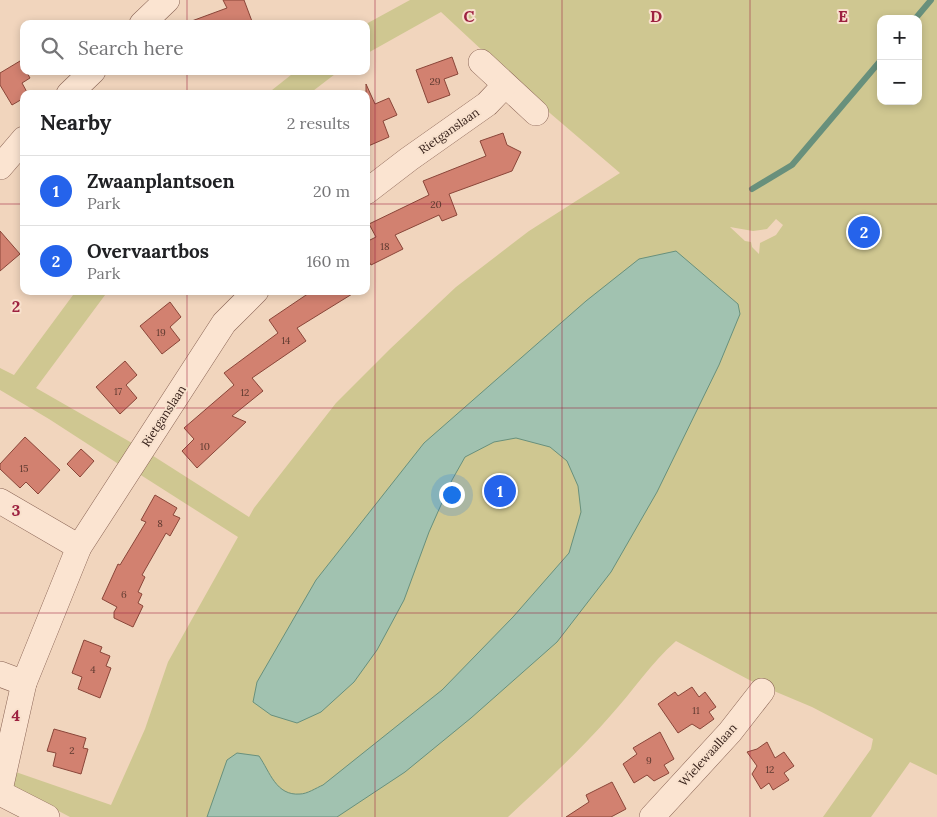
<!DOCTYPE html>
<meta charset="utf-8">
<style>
:root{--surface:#fff;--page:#f6f6f6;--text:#202124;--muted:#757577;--line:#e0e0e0;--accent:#2563eb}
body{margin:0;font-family:Lora,serif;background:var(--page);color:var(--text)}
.controls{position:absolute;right:15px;top:15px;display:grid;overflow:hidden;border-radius:10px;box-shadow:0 2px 8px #0003}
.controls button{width:45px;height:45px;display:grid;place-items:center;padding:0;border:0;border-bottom:1px solid var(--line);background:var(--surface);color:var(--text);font:25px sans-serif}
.you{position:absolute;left:451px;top:494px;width:18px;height:18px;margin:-12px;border:4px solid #fff;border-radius:50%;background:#1a73e8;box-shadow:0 0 0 8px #1a73e833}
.badge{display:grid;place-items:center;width:32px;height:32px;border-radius:50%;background:var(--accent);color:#fff;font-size:16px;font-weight:700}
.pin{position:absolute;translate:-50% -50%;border:2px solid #fff;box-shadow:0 1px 5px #0006}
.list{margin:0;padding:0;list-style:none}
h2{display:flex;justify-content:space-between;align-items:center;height:65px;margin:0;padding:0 20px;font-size:21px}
h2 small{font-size:16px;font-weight:400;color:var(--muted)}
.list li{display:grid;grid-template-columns:32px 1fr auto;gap:15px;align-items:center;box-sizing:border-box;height:70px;padding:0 20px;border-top:1px solid var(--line)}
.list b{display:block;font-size:19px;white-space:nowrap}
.list p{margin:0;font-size:16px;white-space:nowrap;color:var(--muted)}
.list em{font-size:16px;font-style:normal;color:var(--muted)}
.icon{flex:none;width:28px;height:28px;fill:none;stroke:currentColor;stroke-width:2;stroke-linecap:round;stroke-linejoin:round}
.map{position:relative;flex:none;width:937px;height:817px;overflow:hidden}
.search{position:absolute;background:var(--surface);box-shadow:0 2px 8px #0003;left:20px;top:20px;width:350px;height:55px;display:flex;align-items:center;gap:12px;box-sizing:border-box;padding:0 18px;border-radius:10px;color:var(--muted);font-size:19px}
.panel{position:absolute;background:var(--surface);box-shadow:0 2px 8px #0003;left:20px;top:90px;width:350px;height:205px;border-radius:10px}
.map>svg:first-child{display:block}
.green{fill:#cfc791;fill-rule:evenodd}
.water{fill:#a1c2b0;stroke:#68907c}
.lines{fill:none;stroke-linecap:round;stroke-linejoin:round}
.stream{stroke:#68907c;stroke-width:6}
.building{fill:#d28170;stroke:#8a4639}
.minor-casing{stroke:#8a6455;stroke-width:26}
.minor{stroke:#fbe4d1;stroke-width:25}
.grid{fill:none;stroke:#9d2140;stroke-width:1;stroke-opacity:0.55}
.labels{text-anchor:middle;stroke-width:4;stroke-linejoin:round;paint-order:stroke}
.number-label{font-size:10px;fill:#5e3a30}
.street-label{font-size:12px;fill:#38221b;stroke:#f8e1cd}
.grid-label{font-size:16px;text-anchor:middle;font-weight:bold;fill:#9d2140;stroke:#f8e1cd;stroke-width:4;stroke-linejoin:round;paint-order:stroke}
</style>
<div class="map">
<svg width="937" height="817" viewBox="0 0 937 817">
<rect width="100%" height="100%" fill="#f1d5bd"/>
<g class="green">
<path d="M410 0H937V775L910 762 871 817H823L871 749 873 739 812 707 755 683 676 641C651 663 633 691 611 715 579 752 543 784 508 817H70L6 783 10 770 111 805 145 729 168 662 238 537 136 472 147 452 249 517 254 508 336 403 390 349 456 287 529 231 620 173 544 108 441 12 366 54V24ZM881 19H918V101H881ZM776 219 783 225 776 235 760 243 759 254 752 247 751 242 745 241 730 227 753 231 767 229Z"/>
<polygon points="296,71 339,71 309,94 267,94"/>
<polygon points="76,291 108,291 36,388 132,443 120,465 49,419 0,390 0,368 14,375"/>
</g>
<path class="water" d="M676 251 738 304 740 314 719 365 657 492 611 572 557 642 471 718 405 772 337 817H207L227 760 237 753 259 756C270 772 276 796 300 794 307 794 316 788 323 785L442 690 513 617 569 553 581 512 578 486 567 461 550 447 516 438 494 442 465 457 452 480 429 532 404 600 377 650 354 682 321 712 297 723 271 715 253 702 257 682 316 580 424 443 586 301 639 259Z"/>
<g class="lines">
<g class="stream">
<polyline points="915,19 931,0"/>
<polyline points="752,189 792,165 881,60"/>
</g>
</g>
<g class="building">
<polygon points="223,0 244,0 253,24 190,24 189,22 227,8"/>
<polygon points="452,57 458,74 444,79 450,95 428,103 416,70"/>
<polygon points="20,61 24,71 26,71 30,78 22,83 28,94 24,94 24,98 12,105 0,85 0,73"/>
<polygon points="366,84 375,104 389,98 397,115 383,121 389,137 366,147"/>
<polygon points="503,133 507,145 521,152 512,171 449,194 457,215 442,221 439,215 395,235 403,249 371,265 366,256 366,242 376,237 369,224 429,195 423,181 486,156 480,141"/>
<polygon points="0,231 20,254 0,271"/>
<polygon points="312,291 357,291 297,328 306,341 252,378 263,391 232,416 246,422 197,468 182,451 194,439 184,428 234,385 224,373 278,333 269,320"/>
<polygon points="170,302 181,317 170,327 180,340 162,354 140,326"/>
<polygon points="125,361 137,375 126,385 137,398 120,414 96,387"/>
<polygon points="25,437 60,470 38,494 26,482 20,488 0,469 0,464"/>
<polygon points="81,449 94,461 80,477 67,464"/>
<polygon points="155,495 177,508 173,515 180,518 170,536 166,533 142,575 145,577 138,592 142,594 138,603 143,606 133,627 114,618 114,612 117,607 102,599 118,564 120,565 146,522 141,520"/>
<polygon points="84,640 102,647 100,652 110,656 106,666 111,668 100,698 78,689 82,677 72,673"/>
<polygon points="692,687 699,697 705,692 716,707 709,712 714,719 700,729 692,724 678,733 658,704 675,692 678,696"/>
<polygon points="54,729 86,738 83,748 88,749 81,774 53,766 56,753 47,751"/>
<polygon points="660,732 674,759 664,765 669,773 654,781 647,775 634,783 623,764 637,754 633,748"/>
<polygon points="767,742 775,758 784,752 794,766 784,773 789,780 773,790 769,783 761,789 752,774 757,766 747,752 757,749"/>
<polygon points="612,782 626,809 611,817 566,817 589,802 586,795"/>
</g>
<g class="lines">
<g class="minor-casing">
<g id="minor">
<polyline points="142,24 167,0"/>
<polyline points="481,62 536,113"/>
<polyline points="69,94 93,71"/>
<polyline points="0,167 24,139"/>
<polyline points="366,192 409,159 487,104 505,85"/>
<polyline points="0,501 79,547"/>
<polyline points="0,674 24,683"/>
<polyline points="0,790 24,683 79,547 224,323 256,291"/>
<polyline points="0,793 47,817"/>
<polyline points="652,817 730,732 762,691"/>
</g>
</g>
<use href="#minor" class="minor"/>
</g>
<path class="grid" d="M187 0V24M375 0V817M562 0V817M750 0V817M187 71V94M0 204H24M366 204H937M187 291V817M0 408H937M0 613H937"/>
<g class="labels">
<g class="number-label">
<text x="435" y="85">29</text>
<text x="436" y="208">20</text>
<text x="385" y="250">18</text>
<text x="161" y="336">19</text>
<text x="286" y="344">14</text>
<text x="118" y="395">17</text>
<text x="245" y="396">12</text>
<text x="205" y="450">10</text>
<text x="24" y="472">15</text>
<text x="160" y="527">8</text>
<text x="124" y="598">6</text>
<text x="93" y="673">4</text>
<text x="696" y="714">11</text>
<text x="72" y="754">2</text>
<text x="649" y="764">9</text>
<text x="770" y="773">12</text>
</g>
<g class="street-label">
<text transform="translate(449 131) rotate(-35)" y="4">Rietganslaan</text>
<text transform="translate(164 416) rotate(-57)" y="4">Rietganslaan</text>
<text transform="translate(708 755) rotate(-48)" y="4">Wielewaallaan</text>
</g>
</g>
<g class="grid-label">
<text x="469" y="22">C</text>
<text x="656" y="22">D</text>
<text x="843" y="22">E</text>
<text x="16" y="312">2</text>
<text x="16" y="516">3</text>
<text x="16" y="721">4</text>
</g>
</svg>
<div class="controls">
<button>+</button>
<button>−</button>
</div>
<div class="you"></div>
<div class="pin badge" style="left:500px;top:491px">1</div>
<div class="pin badge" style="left:864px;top:232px">2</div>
<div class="search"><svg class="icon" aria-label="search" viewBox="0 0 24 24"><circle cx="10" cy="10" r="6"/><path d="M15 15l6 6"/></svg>Search here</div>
<section class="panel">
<h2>Nearby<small>2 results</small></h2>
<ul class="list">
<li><span class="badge">1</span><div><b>Zwaanplantsoen</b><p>Park</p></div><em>20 m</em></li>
<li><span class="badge">2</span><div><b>Overvaartbos</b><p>Park</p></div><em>160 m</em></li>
</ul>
</section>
</div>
